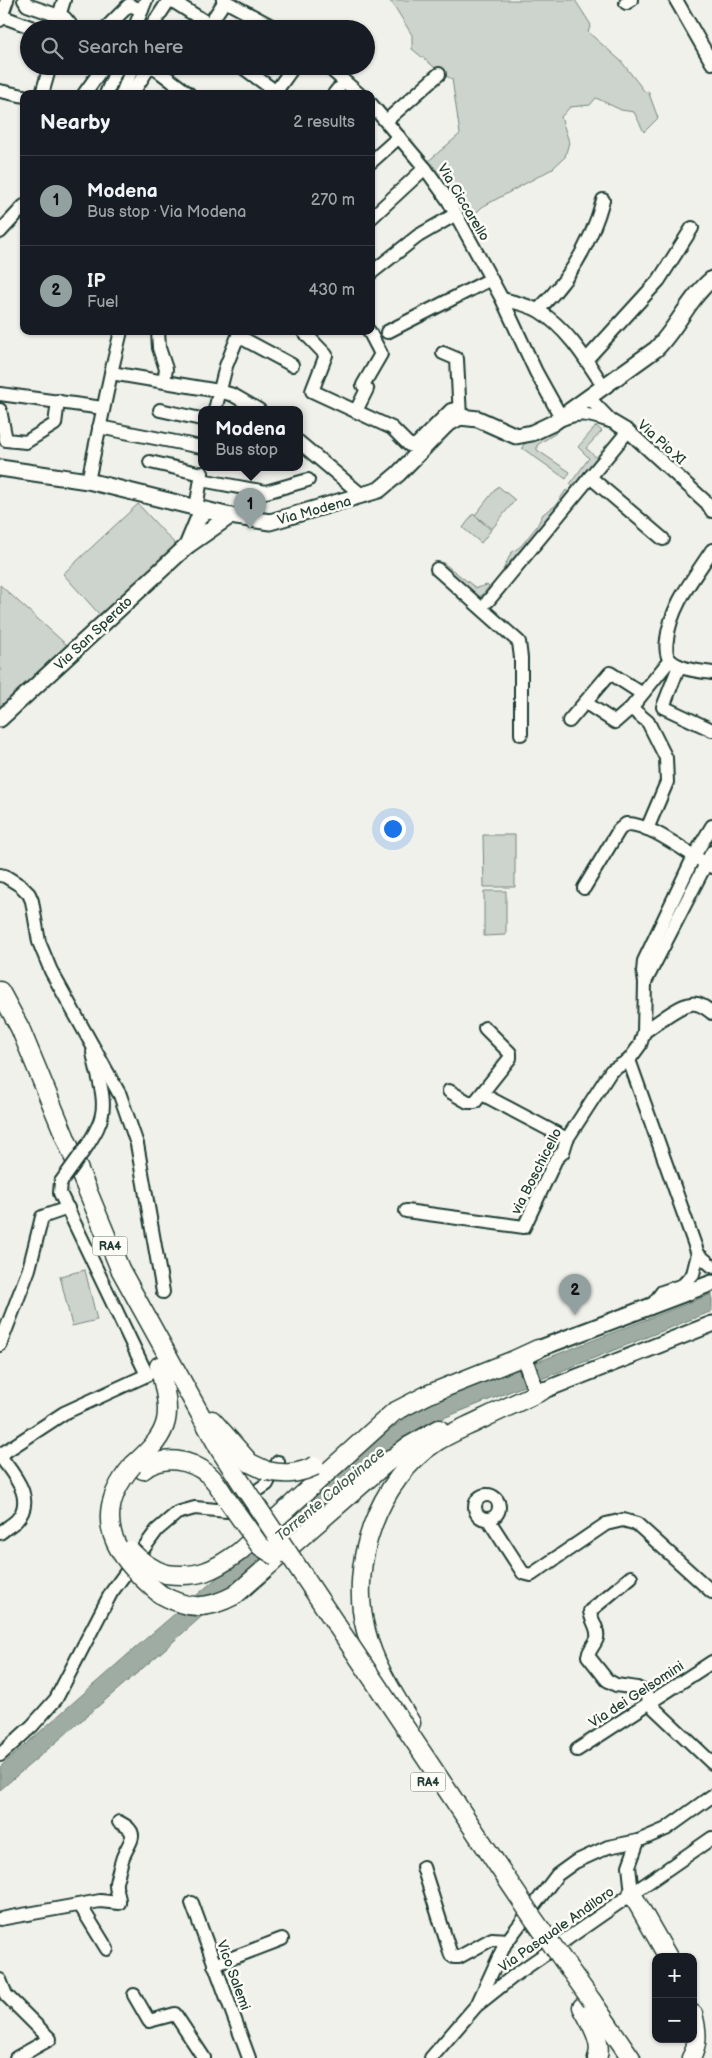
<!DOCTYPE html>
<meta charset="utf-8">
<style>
:root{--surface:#171b24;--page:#242831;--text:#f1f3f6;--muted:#9ea1a6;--line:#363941;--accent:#92a19f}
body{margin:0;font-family:"Balsamiq Sans",sans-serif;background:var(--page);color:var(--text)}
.controls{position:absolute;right:15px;bottom:15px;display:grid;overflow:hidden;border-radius:10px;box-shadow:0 1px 4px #0004}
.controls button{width:45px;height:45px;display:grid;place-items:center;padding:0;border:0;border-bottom:1px solid var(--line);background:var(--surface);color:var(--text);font:25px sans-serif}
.you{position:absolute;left:392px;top:828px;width:18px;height:18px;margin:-12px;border:4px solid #fff;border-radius:50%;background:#1a73e8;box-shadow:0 0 0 8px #1a73e833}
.badge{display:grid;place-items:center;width:32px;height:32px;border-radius:50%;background:var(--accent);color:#111;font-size:16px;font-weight:700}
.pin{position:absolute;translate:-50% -41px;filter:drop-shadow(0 1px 2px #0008)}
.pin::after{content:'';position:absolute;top:26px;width:18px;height:15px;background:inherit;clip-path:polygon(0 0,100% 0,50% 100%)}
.popup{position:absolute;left:198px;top:406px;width:105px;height:65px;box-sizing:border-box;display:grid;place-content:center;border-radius:10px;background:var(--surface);filter:drop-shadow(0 1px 4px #0005);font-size:16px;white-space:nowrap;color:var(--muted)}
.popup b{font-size:19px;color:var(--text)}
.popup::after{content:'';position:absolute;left:50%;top:100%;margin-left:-10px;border:10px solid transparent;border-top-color:var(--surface)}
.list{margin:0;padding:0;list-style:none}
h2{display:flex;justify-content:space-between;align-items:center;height:65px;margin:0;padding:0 20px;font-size:21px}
h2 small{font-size:16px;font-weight:400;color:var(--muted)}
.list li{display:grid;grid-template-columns:32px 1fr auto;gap:15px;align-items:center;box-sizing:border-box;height:90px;padding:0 20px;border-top:1px solid var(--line)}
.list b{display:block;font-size:19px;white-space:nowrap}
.list p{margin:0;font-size:16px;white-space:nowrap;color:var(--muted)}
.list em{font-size:16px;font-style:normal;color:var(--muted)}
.icon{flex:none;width:28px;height:28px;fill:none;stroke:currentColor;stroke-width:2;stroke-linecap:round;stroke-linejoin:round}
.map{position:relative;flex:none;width:712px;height:2058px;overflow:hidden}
.search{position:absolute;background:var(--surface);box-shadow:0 1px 4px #0004;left:20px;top:20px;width:355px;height:55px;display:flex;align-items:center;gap:12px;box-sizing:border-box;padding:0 18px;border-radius:28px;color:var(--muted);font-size:19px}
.panel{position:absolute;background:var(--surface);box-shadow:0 1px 4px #0004;left:20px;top:90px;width:355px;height:245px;border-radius:10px}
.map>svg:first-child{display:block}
.green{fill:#cdd3cd;stroke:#768880}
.water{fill:#9faca4;stroke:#6c8077}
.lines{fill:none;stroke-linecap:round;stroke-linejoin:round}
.minor-casing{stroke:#1f3d34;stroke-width:16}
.major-casing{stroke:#1f3d34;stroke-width:19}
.highway-casing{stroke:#1f3d34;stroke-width:21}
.minor{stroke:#fdfcf7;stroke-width:12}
.major{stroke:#fdfcf7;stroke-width:15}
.highway{stroke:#fdfcf7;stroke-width:18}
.minor-bridge-casing{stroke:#1f3d34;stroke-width:16;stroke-linecap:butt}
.highway-bridge-casing{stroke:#1f3d34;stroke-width:21;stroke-linecap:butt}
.minor-bridge{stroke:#fdfcf7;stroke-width:12}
.highway-bridge{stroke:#fdfcf7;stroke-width:18}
.labels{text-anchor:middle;stroke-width:5;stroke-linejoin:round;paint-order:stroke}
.shield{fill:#fdfcf7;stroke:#62766e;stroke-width:1}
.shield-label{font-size:12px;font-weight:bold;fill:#1f3d34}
.street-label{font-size:14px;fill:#1f3d34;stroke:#fdfcf7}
.water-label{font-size:15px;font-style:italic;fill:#455e56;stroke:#fdfcf7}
</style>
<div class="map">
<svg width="712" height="2058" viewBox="0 0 712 2058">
<rect width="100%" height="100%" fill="#f0f1eb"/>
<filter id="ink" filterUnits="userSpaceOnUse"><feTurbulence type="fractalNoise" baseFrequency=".02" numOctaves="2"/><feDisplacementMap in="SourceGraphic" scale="10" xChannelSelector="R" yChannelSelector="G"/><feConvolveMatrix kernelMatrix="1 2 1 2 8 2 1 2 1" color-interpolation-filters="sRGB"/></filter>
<g filter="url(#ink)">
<g class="green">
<polygon points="388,0 575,0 591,25 588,32 621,61 645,92 648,91 658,118 644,132 634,112 621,110 596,98 590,105 570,107 561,117 569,142 565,157 552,169 482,207 474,215 474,232 467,226 426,163 460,134 452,79 444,75 412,49 412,35 393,4"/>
<polygon points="596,426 602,431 586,448 597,458 573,486 570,484 589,458 578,447"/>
<polygon points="554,430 556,433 537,445 537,450 570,472 566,479 522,448 524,444"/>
<polygon points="498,486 515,500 492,529 475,515"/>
<polygon points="566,490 569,492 503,570 511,553 521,546 537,526 543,514 555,506"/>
<polygon points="138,504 176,545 100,615 63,574"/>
<polygon points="473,514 491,530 481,543 463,528"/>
<polygon points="442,562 476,588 487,585 489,587 479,598 443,570"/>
<polygon points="0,585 69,647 0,710"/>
<polygon points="483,835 515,835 515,887 484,887"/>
<polygon points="484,891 506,891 506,935 484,936"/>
<polygon points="85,1270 97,1320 72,1326 60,1276"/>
</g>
<polygon class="water" points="712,1294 712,1311 426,1425 402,1439 157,1656 0,1790 0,1767 142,1642 391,1429 419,1408"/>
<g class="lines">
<g class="minor-casing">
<g id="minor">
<polyline points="24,0 27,5 65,18 70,24 68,29"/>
<polyline points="171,0 209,24"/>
<polyline points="223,0 277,29"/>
<polyline points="676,0 712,63"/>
<polyline points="626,3 631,0"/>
<polyline points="1,16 36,29"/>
<polyline points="59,16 64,0"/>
<polyline points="0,20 7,0"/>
<polyline points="107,27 129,5 142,10"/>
<polyline points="134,29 146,0"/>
<polyline points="150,29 169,0"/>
<polyline points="206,29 225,1"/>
<polyline points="152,66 189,94"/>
<polyline points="241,66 279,94"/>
<polyline points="327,66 359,94"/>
<polyline points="0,91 24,96"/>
<polyline points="42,94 48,73"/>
<polyline points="84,94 104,66"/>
<polyline points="106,94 118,66"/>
<polyline points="122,94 133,66"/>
<polyline points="132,94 150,66"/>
<polyline points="274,94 294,66"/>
<polyline points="334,94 338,89"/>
<polyline points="371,104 425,168 448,200 502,299 536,372 561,417"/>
<polyline points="386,121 439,74"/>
<polyline points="371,162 399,137"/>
<polyline points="371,218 425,168"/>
<polyline points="0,232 24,206"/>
<polyline points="371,273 418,236 456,214"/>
<path d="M502 299C514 302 529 305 539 311 568 329 586 360 604 387"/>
<path d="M538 310C570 279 591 244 603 200"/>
<polyline points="158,331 159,348 166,369 164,381"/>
<polyline points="303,331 326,355 312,391 392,428 409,445 416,445 451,410 459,408"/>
<polyline points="387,332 491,279"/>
<polyline points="238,336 292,365"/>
<polyline points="443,353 457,359 460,417"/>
<polyline points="586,360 659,280 692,228"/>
<polyline points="111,373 121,331"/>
<polyline points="0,394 103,408"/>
<polyline points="589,398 611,421 628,431 707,503 712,511"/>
<polyline points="0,410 6,440 26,442 55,424 58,401"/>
<polyline points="160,410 201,419"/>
<polyline points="215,410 226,366 240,331"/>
<polyline points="356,411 367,389 363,385 381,354 369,331"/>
<path d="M562 419C581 411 591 415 610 421"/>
<polyline points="99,427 201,447"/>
<polyline points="299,442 363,496"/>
<polyline points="150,462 202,474"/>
<polyline points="590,477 663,539"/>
<polyline points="201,480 266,492 308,480"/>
<polyline points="88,481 111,373 219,391 233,395 259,410"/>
<polyline points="196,508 202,473"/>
<polyline points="254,520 258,491"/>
<path d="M712 550C694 578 671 605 667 639 666 646 665 656 671 661 681 670 700 671 712 673"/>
<polyline points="437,569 519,642 521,658 521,734"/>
<polyline points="488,601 628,431"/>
<polyline points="679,666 663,707 712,730"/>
<polyline points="586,703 615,722 631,708 670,660"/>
<polyline points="631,708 648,722 666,758 667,782 647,829"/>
<polyline points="569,721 610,673 641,693"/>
<polyline points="0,875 5,876 21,886 29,894 32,901 39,942 51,971 120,1095 137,1144 163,1292"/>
<path d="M584 888 619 830 626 824C651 823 689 855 712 867"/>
<polyline points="645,982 712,852"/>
<path d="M644 1032C656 1024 677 1006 691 1004 699 1002 706 1008 712 1013"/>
<polyline points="629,1060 698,1254 712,1266"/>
<polyline points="449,1091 468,1102 475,1102 510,1058 510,1053 485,1028"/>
<polyline points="482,1094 567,1139"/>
<path d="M87 1146C93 1136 100 1126 102 1114 106 1095 96 1072 93 1052"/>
<polyline points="406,1211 524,1227 556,1159 563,1152 567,1139 611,1071 629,1060 640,1045 644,1032 645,982 643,972 644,961 694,856 712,826"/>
<polyline points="650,1308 662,1292 683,1285 693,1274 698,1254"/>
<polyline points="0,1345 29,1269 42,1217 68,1208"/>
<polyline points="0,1455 64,1413 147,1375 60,1193 61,1182"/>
<path d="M0 1456C13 1474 37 1499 16 1521 11 1525 5 1529 0 1533"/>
<circle cx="487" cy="1507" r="12"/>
<polyline points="488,1519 523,1573 531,1575 606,1524 623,1520 637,1524 712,1592"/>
<path d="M631 1577 590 1611C591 1621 599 1628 597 1638 596 1643 590 1648 588 1656L607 1680 616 1685 637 1688 645 1692 655 1709 712 1763"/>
<polyline points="577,1750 712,1662"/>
<polyline points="0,1755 32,1726 56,1699 111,1593 157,1530 177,1513 195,1508 227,1511 267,1484 278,1462"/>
<polyline points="423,1867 451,1955 454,1957 459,1957 492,1939 508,1940"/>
<polyline points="632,1894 629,1866 638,1841"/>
<polyline points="192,1903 249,2058"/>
<polyline points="80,1905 107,1949"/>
<path d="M0 1919 100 1901 119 1903C120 1896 115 1890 116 1883 116 1881 122 1860 123 1857 130 1840 141 1833 119 1822"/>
<polyline points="214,1965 282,1939"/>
<polyline points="0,1980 6,1995 50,2039 16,2058"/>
<polyline points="134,1995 149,2021 175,2014 204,2058"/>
<polyline points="478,2003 505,1944 557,1875 575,1862 608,1847 638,1841 666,1829 712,1796"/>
<polyline points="431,2058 476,2006 515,1975 712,1838"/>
</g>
</g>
<g class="major-casing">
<g id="major">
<path d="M0 468 88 481 230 516 270 522 379 490 398 474 446 425 460 417 478 419 516 436 532 433 553 423 656 349C677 328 689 298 712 279"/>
<polyline points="187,546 199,517 207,511"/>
<polyline points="0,719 187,546 230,516"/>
<polyline points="712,1283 538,1349 527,1357 526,1363 535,1388 542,1391 712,1324"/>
</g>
</g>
<g class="highway-casing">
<g id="highway">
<polyline points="0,991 20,1028 120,1269 220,1450 246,1490"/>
<polyline points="212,1420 250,1463 267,1471"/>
<path d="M133 1465C173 1430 172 1416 159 1366"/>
<path d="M143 1470C162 1454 191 1459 209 1475 217 1482 222 1492 228 1501"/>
<path d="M166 1574C199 1578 213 1571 239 1552L394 1412 429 1394 514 1360 538 1349"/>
<path d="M160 1594C188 1610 207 1610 235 1595L385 1464 407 1447 439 1429"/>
<path d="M411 1723C393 1693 374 1664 366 1631 348 1564 378 1480 436 1442 450 1433 466 1427 480 1420 501 1410 522 1400 542 1391"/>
<polyline points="632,1894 668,1957"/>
<polyline points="592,2001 631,2058"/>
<path d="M582 2007C589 2021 604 2042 597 2058"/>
<path d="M691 2058C699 2044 697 2029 693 2014"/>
</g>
</g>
<use href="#minor" class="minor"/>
<use href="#major" class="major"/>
<use href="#highway" class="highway"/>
<g class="minor-bridge-casing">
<polyline id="minor-bridge" points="61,1182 87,1146"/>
</g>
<g class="highway-bridge-casing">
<g id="highway-bridge">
<path d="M133 1465C88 1517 115 1557 160 1594"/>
<path d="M267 1471C285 1475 298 1474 315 1466"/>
<polyline points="246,1490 533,1918 592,2001"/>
<polyline points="228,1501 260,1546 276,1556"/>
<path d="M130 1550C141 1562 151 1569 166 1574"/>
</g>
</g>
<use href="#minor-bridge" class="minor-bridge"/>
<use href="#highway-bridge" class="highway-bridge"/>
</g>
</g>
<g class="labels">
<g class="shield">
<rect x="92.5" y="1236.5" width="35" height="19" rx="4"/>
<rect x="410.5" y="1772.5" width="35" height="19" rx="4"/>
</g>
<g class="shield-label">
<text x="110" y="1250">RA4</text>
<text x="428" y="1786">RA4</text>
</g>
<g class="street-label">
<text transform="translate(464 202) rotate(59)" y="5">Via Ciccarello</text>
<text transform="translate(662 442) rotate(42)" y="5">Via Pio XI</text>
<text transform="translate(314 510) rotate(-15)" y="5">Via Modena</text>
<text transform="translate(93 633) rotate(-43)" y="5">Via San Sperato</text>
<text transform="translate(536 1171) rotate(-63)" y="5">via Boschicello</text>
<text transform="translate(636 1694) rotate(-33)" y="5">Via dei Gelsomini</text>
<text transform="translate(556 1929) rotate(-35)" y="5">Via Pasquale Andiloro</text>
<text transform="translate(234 1975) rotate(70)" y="5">Vico Salemi</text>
</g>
<g class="water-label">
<text transform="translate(330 1494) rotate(-40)" y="5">Torrente Calopinace</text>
</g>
</g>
</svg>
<div class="controls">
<button>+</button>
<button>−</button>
</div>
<div class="you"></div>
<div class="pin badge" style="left:250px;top:529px">1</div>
<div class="popup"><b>Modena</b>Bus stop</div>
<div class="pin badge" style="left:575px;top:1315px">2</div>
<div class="search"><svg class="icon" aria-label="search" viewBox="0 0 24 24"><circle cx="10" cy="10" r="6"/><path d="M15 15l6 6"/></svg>Search here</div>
<section class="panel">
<h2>Nearby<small>2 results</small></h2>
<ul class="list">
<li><span class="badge">1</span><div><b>Modena</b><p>Bus stop · Via Modena</p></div><em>270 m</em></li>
<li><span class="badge">2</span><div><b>IP</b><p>Fuel</p></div><em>430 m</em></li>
</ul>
</section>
</div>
